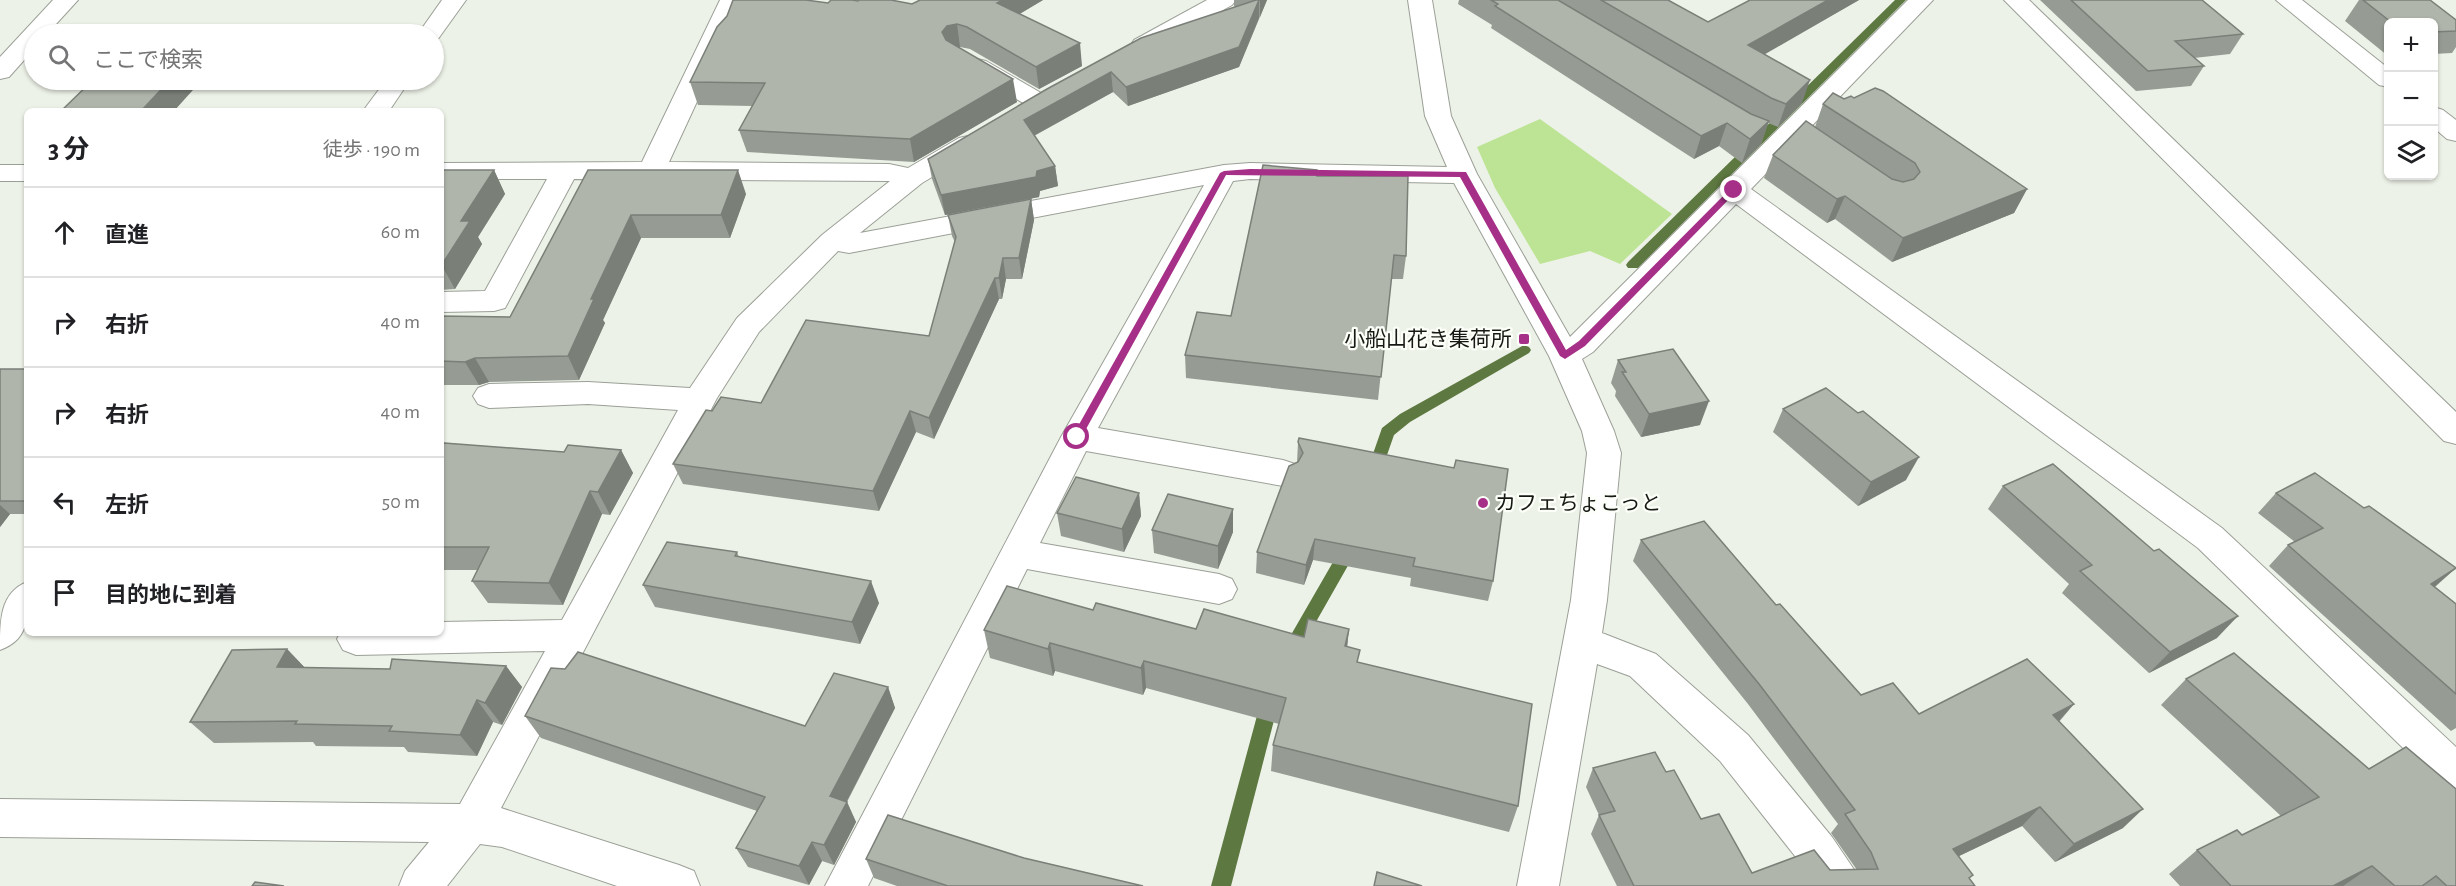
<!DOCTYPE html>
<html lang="ja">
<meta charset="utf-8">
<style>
:root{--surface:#fff;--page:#f2f2f2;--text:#202124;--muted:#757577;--line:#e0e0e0}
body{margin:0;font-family:"Alegreya Sans","Noto Sans JP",sans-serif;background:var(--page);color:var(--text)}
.controls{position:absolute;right:18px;top:18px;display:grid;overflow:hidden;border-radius:9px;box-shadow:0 2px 4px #0004}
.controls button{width:54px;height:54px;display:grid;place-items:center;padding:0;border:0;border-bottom:2px solid var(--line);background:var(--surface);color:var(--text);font:30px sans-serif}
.stop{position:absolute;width:18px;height:18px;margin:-14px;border:4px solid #a63088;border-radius:50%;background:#fff}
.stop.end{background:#a63088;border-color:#fff;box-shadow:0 2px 6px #0008}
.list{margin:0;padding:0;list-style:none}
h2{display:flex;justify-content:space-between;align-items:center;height:78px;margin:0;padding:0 24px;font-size:26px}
h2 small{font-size:20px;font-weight:400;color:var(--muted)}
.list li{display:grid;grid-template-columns:39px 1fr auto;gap:18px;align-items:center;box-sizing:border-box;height:90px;padding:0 24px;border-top:2px solid var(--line)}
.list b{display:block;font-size:22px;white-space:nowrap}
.list em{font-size:20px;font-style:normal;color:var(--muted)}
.icon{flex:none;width:33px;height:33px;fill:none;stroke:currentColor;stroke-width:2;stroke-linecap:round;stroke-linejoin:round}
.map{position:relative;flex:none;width:2456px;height:886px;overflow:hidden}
.search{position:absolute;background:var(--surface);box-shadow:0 2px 4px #0004;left:24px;top:24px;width:420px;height:66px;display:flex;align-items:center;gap:15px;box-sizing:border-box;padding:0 21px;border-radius:33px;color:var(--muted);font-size:22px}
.panel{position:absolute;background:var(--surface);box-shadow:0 2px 4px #0004;left:24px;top:108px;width:420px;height:528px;border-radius:9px}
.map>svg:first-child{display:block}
.green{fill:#bde495}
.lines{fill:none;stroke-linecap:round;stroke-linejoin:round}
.stream{fill:#5d7840;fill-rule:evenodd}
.street-casing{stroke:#9ba097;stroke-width:2}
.street{fill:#fff;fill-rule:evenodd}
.wall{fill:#969c93}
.shaded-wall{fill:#7a7f78}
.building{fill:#afb5ab;stroke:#7a7f78;stroke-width:1.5}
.route{fill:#a63088}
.poi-dot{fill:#a63088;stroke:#fbfff8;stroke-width:2}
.labels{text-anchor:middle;stroke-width:4.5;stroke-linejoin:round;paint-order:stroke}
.poi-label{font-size:21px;fill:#161814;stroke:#fbfff8;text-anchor:end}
</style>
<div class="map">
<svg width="2456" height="886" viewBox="0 0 2456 886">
<rect width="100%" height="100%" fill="#edf2e8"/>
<polygon class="green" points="1540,119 1672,214 1620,264 1590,251 1540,264 1495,188 1477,147"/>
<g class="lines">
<g class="stream">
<polygon points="1895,0 1906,0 1638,268 1628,268 1626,265 1628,262"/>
<polygon points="1524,345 1529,347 1531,350 1529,353 1410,422 1394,435 1380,475 1370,475 1367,471 1382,428 1400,414"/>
<polygon points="1350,542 1356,543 1358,548 1296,657 1290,659 1284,657 1281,652 1284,647 1344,543"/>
<polygon points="1270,693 1276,696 1279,701 1231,886 1211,886 1261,701 1264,696"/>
</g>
<g class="street-casing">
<g id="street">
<polygon points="53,0 78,0 47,34 34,34 34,49 9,77 0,79 0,57"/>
<polygon points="442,0 466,0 438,39 434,40 434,34 418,34"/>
<polygon points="720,0 744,0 669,162 889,164 908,168 959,138 968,136 977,138 981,144 977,150 922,183 860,233 1224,165 1250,163 1447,167 1425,116 1408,0 1432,0 1451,116 1477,174 1570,337 1908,0 1933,0 1751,189 2222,528 2456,747 2456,791 2442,786 2198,548 1736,204 1593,352 1582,359 1614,431 1621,453 1607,600 1602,633 1656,654 1748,735 1832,837 1855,871 1861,886 1816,886 1802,865 1720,761 1630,676 1597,664 1559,886 1517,886 1571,600 1587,453 1582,431 1549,356 1454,183 1250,179 1233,181 1098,428 1283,460 1295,464 1300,473 1295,482 1283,486 1086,451 1040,543 1219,574 1232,579 1237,589 1232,599 1219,604 1027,569 868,886 825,886 1061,437 1204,185 849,253 838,251 759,332 717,398 501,808 679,865 694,871 700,886 617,886 502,847 480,844 447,886 399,886 405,871 429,842 0,837 0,799 460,804 545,651 356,655 343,650 337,639 340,633 441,633 441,622 562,620 678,410 588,404 489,408 478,404 473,396 478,388 489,384 588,382 690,388 737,318 822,235 890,181 574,179 505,308 494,311 441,312 441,292 485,291 547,179 441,179 441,163 642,162"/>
<polygon points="1207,0 1236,0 1232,5 1152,50 1143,52 1134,50 1131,45 1134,40"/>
<polygon points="2004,0 2029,0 2456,412 2456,444 2444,441"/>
<polygon points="2276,0 2302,0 2388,68 2388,87 2379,85"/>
<polygon points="977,59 986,61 1048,97 1052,102 1048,107 1039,110 1030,107 968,71 965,66 968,61"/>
<polygon points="386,80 410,80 389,111 363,111"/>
<polygon points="2434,107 2443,110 2456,120 2456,141 2447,139 2434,128"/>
<rect x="0" y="165" width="27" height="16"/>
<path d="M27 582C27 611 33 638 0 650 0 620 0 593 27 582Z"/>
</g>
</g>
<use href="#street" class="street"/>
</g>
<g class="wall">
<polygon points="920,0 1043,0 1019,14 1082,66 1039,89 970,49 960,47 958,47 1017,102 914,162 747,152 739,130 752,106 698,105 690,82 828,3 858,1 912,4"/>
<polygon points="1234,0 1267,0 1239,67 1128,106 1113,92 1034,136 1055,166 1058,186 1040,191 1039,197 945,215 932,179 928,159 1235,7 1234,6"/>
<polygon points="1459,0 1668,0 1708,22 1750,0 1859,0 1764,54 1802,103 1778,127 1768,123 1761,144 1742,163 1719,146 1694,159 1491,28 1492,25 1458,4"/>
<polygon points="2040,0 2202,0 2243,34 2230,54 2194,58 2204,66 2191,86 2136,91"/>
<polygon points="2359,0 2430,0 2456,20 2456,47 2452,53 2433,54 2433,22 2388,22 2388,56 2345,21"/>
<polygon points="1844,99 2027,189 2014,213 1892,262 1835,219 1827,223 1764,178 1773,155 1815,127 1823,104"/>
<polygon points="441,170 494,170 505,194 478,237 482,244 455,289 441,290"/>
<polygon points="588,170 746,194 730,238 641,238 603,320 605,323 579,380 489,382 479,385 441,385 441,316 510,317"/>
<polygon points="1317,176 1406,256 1403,279 1391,279 1378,400 1186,378 1185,355 1231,316"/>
<polygon points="1031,199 1034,220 1022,279 1006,279 1002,299 999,299 934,439 916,432 879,511 683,484 673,464 712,411 761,403 929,336 955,242 952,236 948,215"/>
<polygon points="1618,360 1700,425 1641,437 1615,396 1616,391 1611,383"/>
<polygon points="0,369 27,369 27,514 10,514 0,527"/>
<polygon points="1783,409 1906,480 1858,506 1773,432"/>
<polygon points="1298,442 1493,581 1488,601 1410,586 1411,578 1313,560 1304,585 1256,573 1257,552 1297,463"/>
<polygon points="441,447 564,452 621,450 633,473 610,515 602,514 563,605 488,603 472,581 478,570 441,570"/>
<polygon points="2003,486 2217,638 2149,673 2062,593 2069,584 1988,509"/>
<polygon points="1139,493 1141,516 1124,552 1061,536 1057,513"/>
<polygon points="2276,493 2364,508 2456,568 2435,587 2456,604 2456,728 2451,731 2269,566 2288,545 2295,542 2258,513"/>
<polygon points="1233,509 1233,532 1218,569 1154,553 1152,530"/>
<polygon points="1641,540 1776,605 1861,695 1919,714 2074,704 2059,722 2123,828 2055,862 2022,826 1959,856 1970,879 1975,886 1617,886 1591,834 1599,815 1586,787 1593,768 1666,772 1701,819 1752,873 1857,870 1831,833 1838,824 1748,704 1633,561"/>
<polygon points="737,552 739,557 879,603 860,644 655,607 643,585"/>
<polygon points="1093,610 1196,629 1304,637 1349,629 1347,647 1358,662 1518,806 1509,832 1271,771 1273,745 1279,724 1146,688 1143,695 1055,671 1053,676 990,658 984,630"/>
<polygon points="287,649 305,668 390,669 506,666 522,687 502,725 493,722 477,756 408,752 404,747 316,746 313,742 214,743 190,722"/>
<polygon points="2186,679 2456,886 2180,886 2169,874 2197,850 2242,835 2281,816 2161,705"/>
<polygon points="888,687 895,708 847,802 856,822 834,865 822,861 809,885 748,867 736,848 757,811 541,738 525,716 805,726"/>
<polygon points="1024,858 1143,886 897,886 874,878 866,859"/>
</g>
<g class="shaded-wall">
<polygon points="1003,0 1043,0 1000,26 997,3"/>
<polygon points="1259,0 1259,18 1239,67 1128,106 1126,87"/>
<polygon points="1260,0 1267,0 1260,17"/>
<polygon points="1828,0 1859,0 1741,68 1748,45"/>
<polygon points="957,24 960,47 951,49 942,32 947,26"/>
<polygon points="1080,43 1082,66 1039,89 1036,67"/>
<polygon points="1111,72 1113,92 1026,140 1024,120"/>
<polygon points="1013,79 1017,102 914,162 910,139"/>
<polygon points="170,80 202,80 174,111 141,111"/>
<polygon points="1810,80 1802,103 1778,127 1786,104"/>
<polygon points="1769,121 1761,144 1742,163 1750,139"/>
<polygon points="1727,123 1719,146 1694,159 1701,136"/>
<polygon points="1055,166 1058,186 1040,191 1039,197 945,215 941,195"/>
<polygon points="494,170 505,194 478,237 482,244 455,289 442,266 461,221"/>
<polygon points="738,170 746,194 730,238 721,215"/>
<polygon points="2027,189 2014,213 1892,262 1903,238"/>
<polygon points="1845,196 1835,219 1827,223 1837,199"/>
<polygon points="1031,199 1034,220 1022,279 1019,258"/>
<polygon points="631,215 641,238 603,320 605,323 579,380 568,356 591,299"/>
<polygon points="1003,258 1006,279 1002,299 999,278"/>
<polygon points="995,278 999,299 934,439 929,418"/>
<polygon points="475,358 489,382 479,385 465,362"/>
<polygon points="1709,401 1700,425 1641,437 1649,414"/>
<polygon points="910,411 916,432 879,511 873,491"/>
<polygon points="621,450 633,473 610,515 598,492"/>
<polygon points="1919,457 1906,480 1858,506 1871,482"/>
<polygon points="590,491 602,514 563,605 549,583"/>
<polygon points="1139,493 1141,516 1124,552 1122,529"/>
<polygon points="0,505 10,514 0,527"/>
<polygon points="1233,509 1233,532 1218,569 1218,546"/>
<polygon points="1315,539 1313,560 1304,585 1306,565"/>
<polygon points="2456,568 2433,588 2431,584"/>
<polygon points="871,581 879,603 860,644 852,622"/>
<polygon points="2238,616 2217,638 2149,673 2170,652"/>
<polygon points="1349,629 1346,657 1345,646"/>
<polygon points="1050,643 1055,671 1053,676 1048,649"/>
<polygon points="287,649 308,671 277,667"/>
<polygon points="1144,661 1146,688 1143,695 1141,668"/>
<polygon points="506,666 522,687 502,725 485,703"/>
<polygon points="888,687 895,708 839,816 847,802 856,822 834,865 824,845 830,796"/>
<polygon points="477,700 493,722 477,756 460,735"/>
<polygon points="2074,704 2056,724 2053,715"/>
<polygon points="2040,807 2022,826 1936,867 1953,849"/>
<polygon points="2143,809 2123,828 2055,862 2074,844"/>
<polygon points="812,842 822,861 809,885 799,866"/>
<polygon points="2372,866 2343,886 2333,886"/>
</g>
<g class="building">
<polygon points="733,0 806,0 828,3 831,0 852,0 858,1 859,0 891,0 912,4 920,0 1003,0 997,3 1080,43 1036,67 967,27 957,24 947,26 942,32 946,40 1013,79 910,139 739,130 765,83 690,82 717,27 727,16"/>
<polygon points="1256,0 1259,0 1239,47 1126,87 1111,72 1024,120 1055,166 1037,171 1036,177 941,195 928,159 1047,89 1141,38"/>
<polygon points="1491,0 1558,0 1751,114 1769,121 1750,139 1727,123 1701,136 1495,6 1498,4"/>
<polygon points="1601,0 1668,0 1708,22 1750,0 1828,0 1748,45 1810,80 1786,104 1771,98"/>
<polygon points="2071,0 2202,0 2243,34 2175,41 2204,66 2148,71"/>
<polygon points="2363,0 2430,0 2456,20 2456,31 2433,32 2433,22 2391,22"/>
<polygon points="93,80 170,80 141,111 61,111"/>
<polygon points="1875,88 1883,91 2027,189 1903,238 1845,196 1837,199 1773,155 1806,121 1892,179 1903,182 1914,179 1920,172 1915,163 1823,104 1833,93 1844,99 1851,96 1854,98"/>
<polygon points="1263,165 1317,170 1317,176 1408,176 1406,256 1394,255 1381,377 1185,355 1197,312 1231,316"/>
<polygon points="441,170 494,170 461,221 470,221 441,266"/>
<polygon points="588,170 738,170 721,215 631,215 591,299 594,299 568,356 475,358 465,362 441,361 441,316 510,317"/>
<polygon points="1031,199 1019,258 1003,258 999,278 995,278 929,418 910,411 873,491 673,464 706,410 712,411 721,397 761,403 806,320 929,336 956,237 948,215"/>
<polygon points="1673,349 1709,401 1649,414 1622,372 1626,372 1618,360"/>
<rect x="0" y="369" width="27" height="132"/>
<polygon points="1826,388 1858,413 1863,411 1919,457 1871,482 1783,409"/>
<polygon points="1299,438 1454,468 1456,460 1508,469 1493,581 1413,566 1415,558 1315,539 1306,565 1257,552 1289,466 1298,462 1303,453 1298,442"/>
<polygon points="444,443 564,452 568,445 621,450 598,492 590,491 549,583 472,581 489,547 441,547 441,447"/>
<polygon points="2053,464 2154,551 2159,549 2238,616 2170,652 2080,571 2092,565 2003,486"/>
<polygon points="2315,473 2364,508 2369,506 2456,568 2431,584 2456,604 2456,694 2288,545 2323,528 2276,493"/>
<polygon points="1076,477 1139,493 1122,529 1057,513"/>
<polygon points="1168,494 1233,509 1218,546 1152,530"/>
<polygon points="1704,521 1776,605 1780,604 1861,695 1893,683 1919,714 2027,659 2074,704 2053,715 2143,809 2074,844 2040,807 1953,849 1973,875 1969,878 1975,886 1634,886 1599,815 1615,811 1593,768 1655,752 1666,772 1674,770 1701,819 1719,814 1752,873 1814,850 1830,870 1878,869 1871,852 1845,814 1855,810 1759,684 1641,540"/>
<polygon points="667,542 737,552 735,556 871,581 852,622 643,585"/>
<polygon points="1007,586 1093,610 1096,603 1196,629 1204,609 1304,637 1308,619 1349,629 1345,646 1360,650 1357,662 1532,704 1518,806 1273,745 1286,698 1144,661 1141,668 1050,643 1048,649 984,630"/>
<polygon points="287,649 277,667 390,669 392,659 506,666 485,703 477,700 460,735 389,731 392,726 295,724 297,721 190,722 232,650"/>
<polygon points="578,652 805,726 834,673 888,687 830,796 847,802 824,845 812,842 799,866 736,848 765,797 525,716 551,668 565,669"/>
<polygon points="2234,653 2369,769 2406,747 2456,789 2456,886 2447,886 2436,876 2422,886 2395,886 2372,866 2333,886 2231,886 2197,850 2237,830 2242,835 2319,797 2186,679"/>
<polygon points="888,815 1024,858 1143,886 948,886 866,859"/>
<polygon points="1377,872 1422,886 1374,886"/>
<polygon points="255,882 284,886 252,886"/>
</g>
<polygon class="route" points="1250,169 1466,172 1566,350 1579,341 1731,188 1738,190 1585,346 1565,359 1560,356 1460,177 1226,175 1080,440 1073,440 1072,437 1220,173 1224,171"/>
<g class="poi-dot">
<rect x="1518" y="333" width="12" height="12" rx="3"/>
<circle cx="1483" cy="503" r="6"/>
</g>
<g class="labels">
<g class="poi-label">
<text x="1512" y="346">小船山花き集荷所</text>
<text x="1495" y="510" text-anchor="start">カフェちょこっと</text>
</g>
</g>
</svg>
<div class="controls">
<button>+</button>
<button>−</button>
<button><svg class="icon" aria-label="layers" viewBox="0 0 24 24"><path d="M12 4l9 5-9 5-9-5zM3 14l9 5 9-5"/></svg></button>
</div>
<div class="stop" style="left:1077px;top:437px"></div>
<div class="stop end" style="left:1734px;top:190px"></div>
<div class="search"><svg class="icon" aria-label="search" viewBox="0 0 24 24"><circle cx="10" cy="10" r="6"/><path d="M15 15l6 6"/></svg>ここで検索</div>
<section class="panel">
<h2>3 分<small>徒歩 · 190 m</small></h2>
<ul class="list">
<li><svg class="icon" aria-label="ahead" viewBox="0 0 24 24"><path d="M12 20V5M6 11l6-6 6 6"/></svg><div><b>直進</b></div><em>60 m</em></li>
<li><svg class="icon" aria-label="right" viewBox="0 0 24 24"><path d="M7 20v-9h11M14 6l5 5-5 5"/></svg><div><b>右折</b></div><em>40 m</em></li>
<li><svg class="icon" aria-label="right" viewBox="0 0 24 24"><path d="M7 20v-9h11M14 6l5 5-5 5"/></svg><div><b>右折</b></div><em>40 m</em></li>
<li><svg class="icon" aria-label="left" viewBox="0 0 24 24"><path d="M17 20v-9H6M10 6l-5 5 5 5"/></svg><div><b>左折</b></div><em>50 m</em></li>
<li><svg class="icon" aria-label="arrive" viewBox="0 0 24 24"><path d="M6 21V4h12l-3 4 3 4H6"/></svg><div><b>目的地に到着</b></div></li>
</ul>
</section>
</div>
